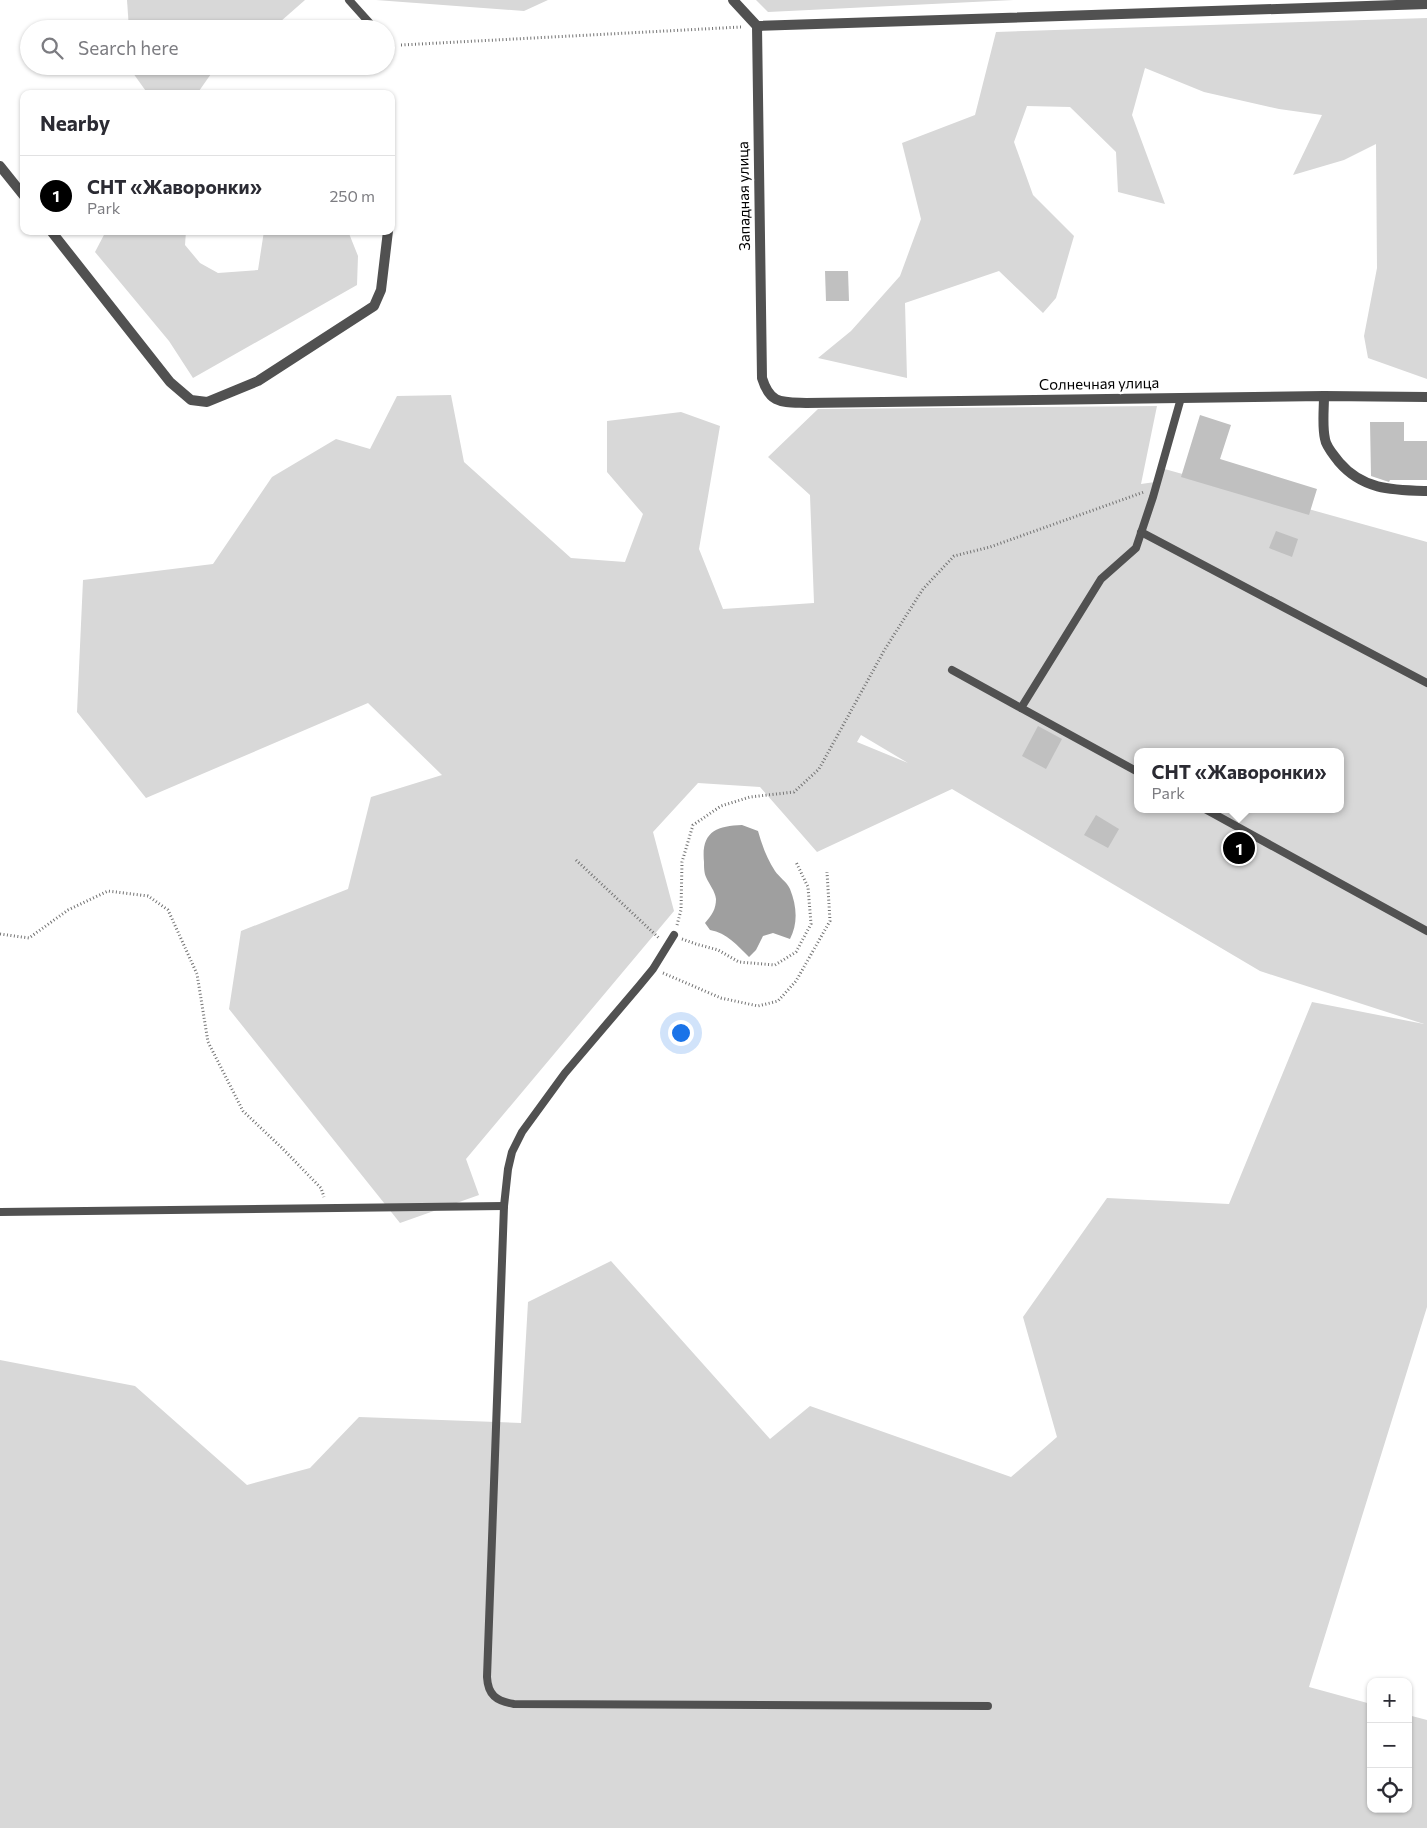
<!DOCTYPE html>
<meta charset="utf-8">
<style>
:root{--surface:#fff;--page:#f2f2f3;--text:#2b2b33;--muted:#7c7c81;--line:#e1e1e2;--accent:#000}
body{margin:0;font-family:Commissioner,sans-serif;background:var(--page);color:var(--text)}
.controls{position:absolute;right:15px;bottom:15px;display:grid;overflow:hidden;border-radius:10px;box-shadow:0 1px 4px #0004}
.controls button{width:45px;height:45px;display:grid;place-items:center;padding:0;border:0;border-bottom:1px solid var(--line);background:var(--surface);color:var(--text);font:25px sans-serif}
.you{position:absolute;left:680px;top:1032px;width:18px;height:18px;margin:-12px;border:4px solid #fff;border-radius:50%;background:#1a73e8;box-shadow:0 0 0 8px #1a73e833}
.badge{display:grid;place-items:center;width:32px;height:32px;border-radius:50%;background:var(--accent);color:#fff;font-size:16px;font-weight:700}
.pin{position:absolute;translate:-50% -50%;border:2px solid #fff;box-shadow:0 1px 5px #0006}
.popup{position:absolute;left:1134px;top:748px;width:210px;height:65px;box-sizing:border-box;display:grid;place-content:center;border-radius:10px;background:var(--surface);filter:drop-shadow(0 1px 4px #0005);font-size:16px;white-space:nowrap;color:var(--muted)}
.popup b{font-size:19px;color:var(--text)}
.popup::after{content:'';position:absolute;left:50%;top:100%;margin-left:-10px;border:10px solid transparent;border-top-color:var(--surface)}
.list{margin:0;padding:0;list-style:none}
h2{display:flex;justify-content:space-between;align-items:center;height:65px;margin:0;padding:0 20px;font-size:21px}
h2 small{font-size:16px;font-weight:400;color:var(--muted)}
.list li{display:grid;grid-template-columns:32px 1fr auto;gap:15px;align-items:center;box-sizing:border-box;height:80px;padding:0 20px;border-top:1px solid var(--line)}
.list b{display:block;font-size:19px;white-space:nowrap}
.list p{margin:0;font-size:16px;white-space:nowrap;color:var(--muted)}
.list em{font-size:16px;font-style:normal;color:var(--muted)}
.icon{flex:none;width:28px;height:28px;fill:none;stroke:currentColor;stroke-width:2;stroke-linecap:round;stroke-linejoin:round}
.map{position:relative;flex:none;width:1427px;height:1828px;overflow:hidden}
.search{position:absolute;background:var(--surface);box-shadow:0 1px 4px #0004;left:20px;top:20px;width:375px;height:55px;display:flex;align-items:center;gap:12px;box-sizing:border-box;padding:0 18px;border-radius:28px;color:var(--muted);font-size:19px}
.panel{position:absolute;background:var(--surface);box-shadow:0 1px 4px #0004;left:20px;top:90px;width:375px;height:145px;border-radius:10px}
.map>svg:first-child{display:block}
.green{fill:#d8d8d8;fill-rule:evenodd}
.water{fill:#9f9f9f}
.building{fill:#c0c0c0}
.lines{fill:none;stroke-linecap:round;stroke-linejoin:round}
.path{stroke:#737373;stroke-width:3;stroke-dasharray:1 2.5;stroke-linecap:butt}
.service{stroke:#515151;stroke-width:8}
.minor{stroke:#515151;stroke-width:10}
.labels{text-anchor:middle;stroke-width:5;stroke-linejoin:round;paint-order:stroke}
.street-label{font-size:15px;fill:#000;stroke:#fff}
</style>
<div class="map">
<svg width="1427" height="1828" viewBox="0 0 1427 1828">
<rect width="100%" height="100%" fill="#fff"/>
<g class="green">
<polygon points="127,0 305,0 272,29 129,29"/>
<polygon points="376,0 548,0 524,11"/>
<polygon points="756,0 1014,0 768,12"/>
<polygon points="1427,18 1427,379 1368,358 1364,336 1377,268 1376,144 1344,160 1293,175 1322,115 1279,109 1204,92 1145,68 1132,115 1165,204 1118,192 1116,152 1070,107 1027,106 1014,142 1033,195 1074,236 1056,298 1043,313 999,271 905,303 907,378 818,358 851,331 900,276 921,219 902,143 975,115 996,32"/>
<polygon points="132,66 221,66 213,71 199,91 201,94 148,94 133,73"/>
<polygon points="106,231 186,231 185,245 200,263 218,273 258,270 264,231 348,231 358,256 357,285 193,378 169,341 95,252"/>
<path d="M451 395 464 462 571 558 625 562 643 514 607 472V421L681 412 720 426 699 549 723 609 814 603 810 495 768 457 818 409 1157 406 1141 484 1155 482 1161 468 1427 542V1307L1309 1687 1371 1704V1809H1408V1715L1427 1720V1828H0V1360L135 1386 247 1485 310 1468 359 1417 521 1423 528 1302 611 1261 770 1439 810 1406 1011 1477 1057 1437 1023 1317 1107 1198 1229 1204 1312 1002 1424 1024 1260 971 952 789 817 852 760 787 698 783 653 832 674 911 466 1159 479 1195 400 1223 229 1009 241 931 348 889 371 797 442 775 368 703 146 798 77 712 83 580 213 564 272 477 336 439 370 449 397 396ZM861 735 908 763 857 742ZM1138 752H1340V809H1138Z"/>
</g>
<path class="water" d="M742 825 758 831C762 845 767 859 775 871 779 877 787 882 790 889 797 906 798 924 790 939L773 933 763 936 756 950 749 957C737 945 727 933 710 930L705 923C712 915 716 909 716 899 715 891 709 884 706 877 704 873 704 866 704 862 701 832 716 826 742 825Z"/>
<g class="building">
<polygon points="825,271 848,271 849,301 826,301"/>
<polygon points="1200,415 1231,425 1220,459 1317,489 1309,515 1181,477"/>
<polygon points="1370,422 1404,422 1404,441 1427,441 1427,480 1390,480 1389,482 1371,476"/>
<polygon points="1276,531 1298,539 1292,557 1269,548"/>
<polygon points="1038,726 1062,739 1046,769 1022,756"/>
<polygon points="1096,815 1119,829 1108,848 1084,835"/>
</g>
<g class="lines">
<g class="path">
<polyline points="401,45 741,27"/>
<polyline points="576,860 660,939"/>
<polyline points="677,925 681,910 682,862 693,825 721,806 750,797 794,792 819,769 885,649 923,589 954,556 990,547 1144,492"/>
<polyline points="0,934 29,938 68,910 108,891 148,896 168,910 197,974 208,1042 243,1111 282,1148 321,1188 324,1197"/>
<polyline points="682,939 696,944 718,950 739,962 775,965 796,952 811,924 808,887 796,862"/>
<polyline points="663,973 721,998 758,1006 778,1001 796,981 830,921 827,872"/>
</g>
<g class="service">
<polyline points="349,0 375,29"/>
<polyline points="386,41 390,46"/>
<polyline points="1141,532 1427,683"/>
<polyline points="952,670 1021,708 1101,579 1136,548 1153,497 1181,398"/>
<polyline points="1021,708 1138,772"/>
<polyline points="1205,809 1427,931"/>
<path d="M674 935 653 969 639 986 565 1073 522 1132 512 1152 508 1169 504 1206 487 1677C488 1695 496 1701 514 1704L988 1706"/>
<polyline points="0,1212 504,1206"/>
</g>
<g class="minor">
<path d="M733 0 757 26 762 378C770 404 781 402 806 403L1324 396 1427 397"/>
<polyline points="757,26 1427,4"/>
<polyline points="0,166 24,196"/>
<polyline points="51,231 170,382 191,400 207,402 258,381 374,306 381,290 388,231"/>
<path d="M1324 396C1324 409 1322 426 1325 439 1326 447 1334 455 1339 462 1363 490 1392 490 1427 491"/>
</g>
</g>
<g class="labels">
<g class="street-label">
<text transform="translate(744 196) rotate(-91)" y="5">Западная улица</text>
<text transform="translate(1099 384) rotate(-1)" y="5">Солнечная улица</text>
</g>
</g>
</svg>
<div class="controls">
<button>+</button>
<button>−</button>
<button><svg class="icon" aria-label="locate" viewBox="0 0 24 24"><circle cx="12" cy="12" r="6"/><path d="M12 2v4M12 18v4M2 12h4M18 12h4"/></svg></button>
</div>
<div class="you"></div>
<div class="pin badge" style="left:1239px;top:848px">1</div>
<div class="popup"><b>СНТ «Жаворонки»</b>Park</div>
<div class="search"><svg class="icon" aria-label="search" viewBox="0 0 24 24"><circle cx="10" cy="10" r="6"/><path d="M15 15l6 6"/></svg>Search here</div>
<section class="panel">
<h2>Nearby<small></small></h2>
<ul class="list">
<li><span class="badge">1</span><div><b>СНТ «Жаворонки»</b><p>Park</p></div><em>250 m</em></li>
</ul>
</section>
</div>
